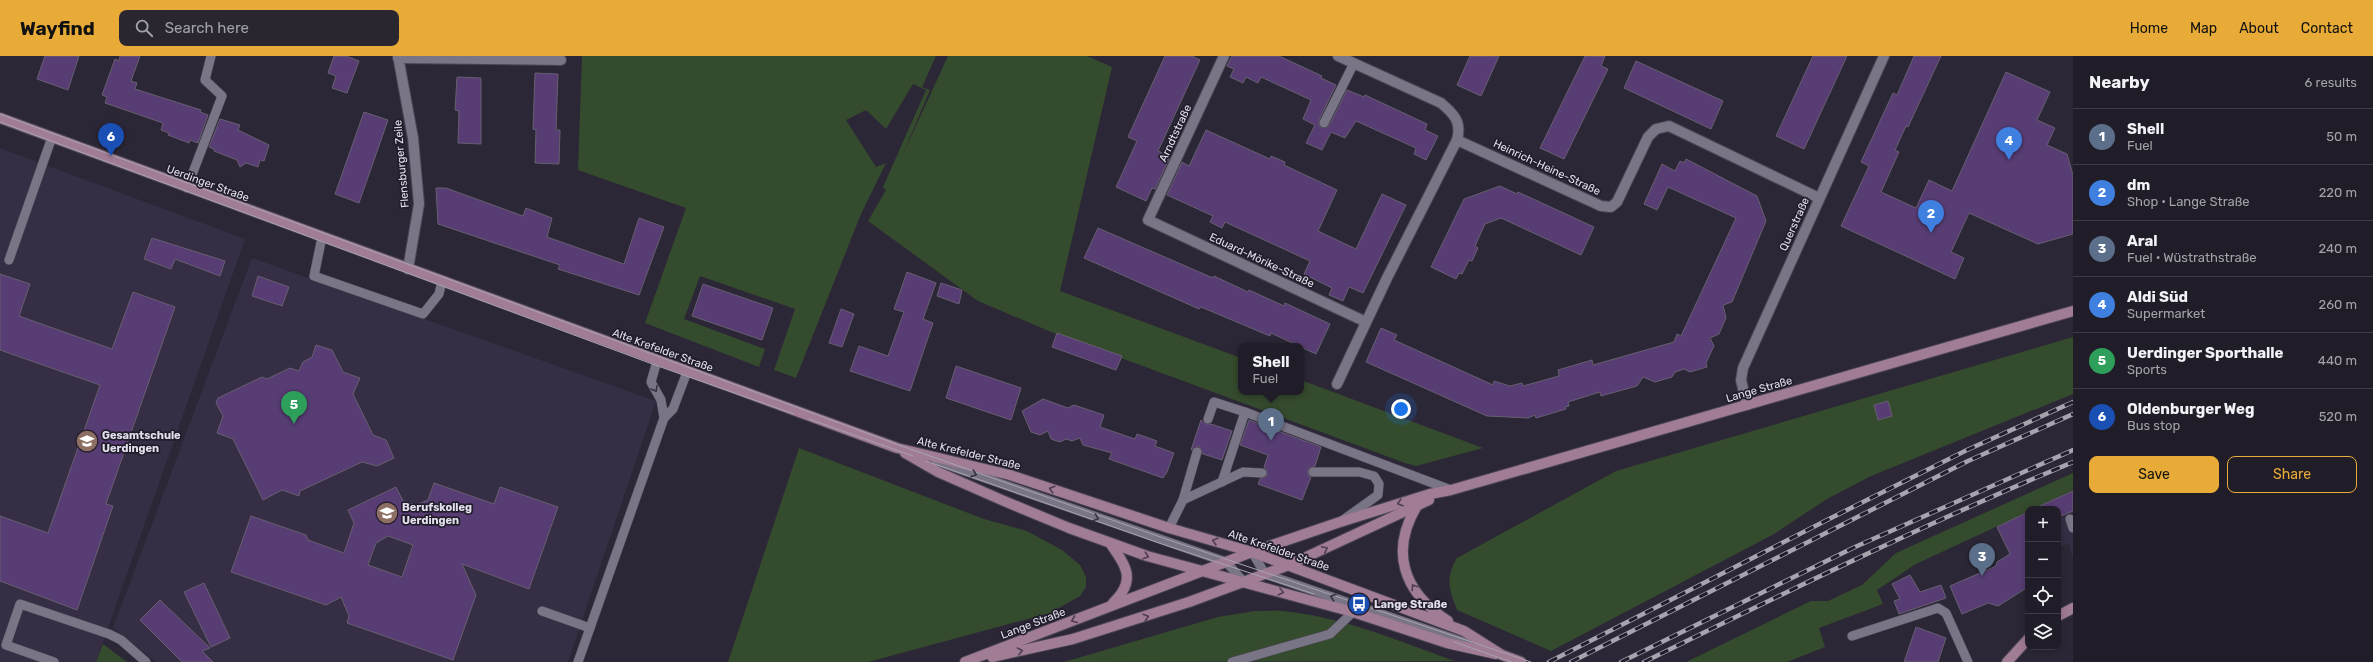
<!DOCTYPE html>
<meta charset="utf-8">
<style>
:root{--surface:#211d28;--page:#292630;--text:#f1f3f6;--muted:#a2a2a8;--line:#3e3b45;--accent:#e8ab37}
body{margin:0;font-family:Rubik,sans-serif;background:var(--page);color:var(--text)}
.controls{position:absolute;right:12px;bottom:12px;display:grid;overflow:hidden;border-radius:8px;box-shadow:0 2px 10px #0003}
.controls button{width:36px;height:36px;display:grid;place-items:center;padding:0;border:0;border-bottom:1px solid var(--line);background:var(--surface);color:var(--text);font:20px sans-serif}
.you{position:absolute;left:1401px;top:353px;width:14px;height:14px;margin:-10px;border:3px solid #fff;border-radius:50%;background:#1a73e8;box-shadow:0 0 0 6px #1a73e833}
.badge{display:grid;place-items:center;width:26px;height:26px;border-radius:50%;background:var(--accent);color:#fff;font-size:13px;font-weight:700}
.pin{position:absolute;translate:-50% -33px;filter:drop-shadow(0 1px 2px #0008)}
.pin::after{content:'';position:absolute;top:21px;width:14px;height:12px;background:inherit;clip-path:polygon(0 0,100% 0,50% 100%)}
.popup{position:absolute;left:1238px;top:287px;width:66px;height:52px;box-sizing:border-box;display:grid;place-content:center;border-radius:8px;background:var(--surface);filter:drop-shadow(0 1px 3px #0005);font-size:13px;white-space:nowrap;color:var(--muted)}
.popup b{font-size:15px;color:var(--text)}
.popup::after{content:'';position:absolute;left:50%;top:100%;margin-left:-8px;border:8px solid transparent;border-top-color:var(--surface)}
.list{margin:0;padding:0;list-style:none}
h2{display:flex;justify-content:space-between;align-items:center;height:52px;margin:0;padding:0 16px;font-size:17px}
h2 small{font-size:13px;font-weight:400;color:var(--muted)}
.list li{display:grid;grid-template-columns:26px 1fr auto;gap:12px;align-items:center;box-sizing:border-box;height:56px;padding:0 16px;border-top:1px solid var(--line)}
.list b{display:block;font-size:15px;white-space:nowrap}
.list p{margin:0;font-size:13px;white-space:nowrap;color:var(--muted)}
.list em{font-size:13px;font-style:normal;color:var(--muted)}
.actions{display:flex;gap:8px;padding:12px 16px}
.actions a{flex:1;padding:9px 0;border:1px solid var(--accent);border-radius:8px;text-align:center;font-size:14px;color:var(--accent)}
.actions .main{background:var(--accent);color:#111}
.icon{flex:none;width:22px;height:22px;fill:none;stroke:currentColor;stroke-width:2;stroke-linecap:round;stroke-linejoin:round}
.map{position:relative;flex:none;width:2073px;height:606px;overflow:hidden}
header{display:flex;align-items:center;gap:24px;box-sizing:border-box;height:56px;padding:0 20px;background:var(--accent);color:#111}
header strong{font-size:19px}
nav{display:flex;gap:22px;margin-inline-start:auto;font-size:14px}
.search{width:280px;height:36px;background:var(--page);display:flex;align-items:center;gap:10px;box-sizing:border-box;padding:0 14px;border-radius:8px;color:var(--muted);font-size:15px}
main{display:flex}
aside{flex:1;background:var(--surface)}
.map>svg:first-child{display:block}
.built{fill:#352e44}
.green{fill:#354b2d}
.building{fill:#583d74;stroke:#675f70;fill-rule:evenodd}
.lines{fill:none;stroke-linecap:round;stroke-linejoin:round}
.lane-casing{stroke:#4a4553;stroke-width:10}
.street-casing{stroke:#4a4553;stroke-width:12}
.secondary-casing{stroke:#4a4553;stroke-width:12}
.lane{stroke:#797486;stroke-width:9}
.street{stroke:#797486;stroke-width:10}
.secondary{stroke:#a17c95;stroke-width:10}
.tram{stroke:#a7a3af;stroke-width:1}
.rail-casing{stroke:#a7a3af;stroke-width:4.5}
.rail{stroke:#221d2c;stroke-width:3;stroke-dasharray:9;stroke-linecap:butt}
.oneway{stroke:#383342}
.oneway2{stroke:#4e3e51}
.labels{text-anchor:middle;stroke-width:3.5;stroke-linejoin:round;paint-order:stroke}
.street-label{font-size:11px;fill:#e3e0eb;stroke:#221d2c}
.poi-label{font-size:11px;font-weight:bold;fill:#e3e0eb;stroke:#221d2c;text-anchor:start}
</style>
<header>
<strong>Wayfind</strong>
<div class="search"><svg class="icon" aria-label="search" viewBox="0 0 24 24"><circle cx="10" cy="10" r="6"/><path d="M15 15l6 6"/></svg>Search here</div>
<nav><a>Home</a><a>Map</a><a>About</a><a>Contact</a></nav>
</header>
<main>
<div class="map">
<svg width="2073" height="606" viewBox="0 0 2073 606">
<rect width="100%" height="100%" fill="#2c2736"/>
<g class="built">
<polygon points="0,92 245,183 96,606 0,606"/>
<polygon points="252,202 656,345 568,606 156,606 113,572"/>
<polygon points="2073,434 2073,503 2069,488 2058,491 2058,453 2033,453"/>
</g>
<g class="green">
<polygon points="582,0 936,0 922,31 930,34 902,100 948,0 1087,0 1112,11 1060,235 1241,302 1241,336 1301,336 1301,324 1483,392 1416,410 1405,407 1056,278 978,245 868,165 886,134 883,131 926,34 913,28 886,73 866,54 846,64 876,111 886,107 861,158 796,322 774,314 795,253 700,220 684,263 765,293 759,311 645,267 686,152 578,114"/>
<path d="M2073 281V338L1871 420 1827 443 1774 478 1551 595 1457 554C1449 533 1445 522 1457 502L1616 415Z"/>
<polygon points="799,392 984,463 1027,475 1062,494 1080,509 1086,521 1086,531 1080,540 1050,557 868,606 728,606"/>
<polygon points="2073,417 2073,434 2033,453 2028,453 2028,455 2015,462 1916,508 1877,534 1883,548 1819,572 1825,591 1787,606 1686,606 1811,545 1828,545 1862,529 1896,497"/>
<path d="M1255 555C1267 555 1280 554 1291 556 1348 563 1401 586 1455 605L1064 606 1218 561Z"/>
<polygon points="103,588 127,606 96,606"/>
</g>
<g class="building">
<polygon points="45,0 79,0 68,34 37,23"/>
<polygon points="120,0 140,0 131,25 137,27 135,33 201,54 200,56 208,59 198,87 190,84 189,87 168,79 169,77 161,74 163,67 105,47 107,41 102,39 115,3 119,5"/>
<polygon points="334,0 346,0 359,5 347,37 332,32 336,20 328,17"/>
<polygon points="1165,0 1192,0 1200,4 1158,95 1170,101 1155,133 1152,132 1146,145 1116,131 1137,85 1128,81"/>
<polygon points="1232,0 1279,0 1322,20 1321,22 1336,29 1319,64 1319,70 1322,72 1329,70 1347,34 1364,41 1365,39 1427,68 1425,74 1438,80 1426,104 1414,98 1416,92 1356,65 1345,82 1331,76 1322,94 1306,87 1315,69 1303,63 1311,44 1261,21 1258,27 1246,21 1243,27 1230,21 1234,13 1227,10"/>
<polygon points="1470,0 1499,0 1481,40 1457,29"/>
<polygon points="1585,0 1605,0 1601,10 1608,13 1564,103 1540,92"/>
<polygon points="1813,0 1847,0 1804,93 1776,80"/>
<polygon points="1914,0 1941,0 1908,71 1906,70 1895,94 1899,96 1881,136 1916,152 1929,124 1952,135 2006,16 2050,36 2037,64 2055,72 2047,89 2067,98 2073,119 2073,178 2038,188 1969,157 1951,196 1964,202 1955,223 1841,170 1869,110 1861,106 1893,37 1897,39"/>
<polygon points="1636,5 1723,45 1711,73 1624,32"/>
<polygon points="535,17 558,18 556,74 560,74 559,108 535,107 536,74 533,73"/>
<polygon points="457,21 481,22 481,88 458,87 459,55 455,54"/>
<polygon points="364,56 388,64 359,147 335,138"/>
<polygon points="220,63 240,69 238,74 269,89 264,105 260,104 258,111 246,107 240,111 237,104 214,95 214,93 209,91"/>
<polygon points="1206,74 1270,103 1271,100 1285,106 1284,109 1337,134 1318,175 1356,193 1382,138 1406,149 1363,237 1349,231 1343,245 1329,239 1332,232 1304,218 1310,205 1225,166 1222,172 1210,166 1213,160 1167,139 1182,106 1189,110"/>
<polygon points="1686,103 1757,140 1766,165 1732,246 1723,249 1726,262 1719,278 1710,282 1714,290 1706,307 1707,311 1690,316 1684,313 1675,316 1672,321 1655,326 1643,321 1637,330 1601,340 1600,336 1568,346 1569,350 1565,351 1566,353 1536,362 1535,359 1528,362 1487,360 1366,306 1381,272 1397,279 1394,284 1493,329 1494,325 1510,330 1522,327 1523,330 1559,320 1558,314 1592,304 1593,309 1674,286 1677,278 1681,280 1736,162 1668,131 1657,154 1644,148 1662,108 1675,115 1680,105 1684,107"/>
<polygon points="1500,130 1517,138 1518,136 1594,171 1581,199 1501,162 1485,168 1475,190 1478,192 1472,205 1469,204 1462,218 1459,217 1456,223 1431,211 1464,143"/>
<polygon points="436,132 446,132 523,160 526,152 552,162 547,181 624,208 639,162 664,171 639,239 558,213 560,209 438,168"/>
<polygon points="1098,172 1213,222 1214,220 1248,236 1249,234 1284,250 1285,247 1330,268 1316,298 1271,277 1270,280 1201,251 1199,253 1084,202"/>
<polygon points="152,182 225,205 220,220 175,203 171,213 144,203"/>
<polygon points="907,216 936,227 923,263 933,267 910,335 850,315 859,290 888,300 904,256 894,253"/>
<polygon points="0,218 30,228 19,260 112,293 133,236 175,251 106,448 113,450 77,554 0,525 0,460 48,477 100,329 0,294"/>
<polygon points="258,220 289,231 282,250 252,240"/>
<polygon points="941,227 962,234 959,248 937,240"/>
<polygon points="703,228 773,252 762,284 692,260"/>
<polygon points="841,253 854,258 842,291 829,287"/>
<polygon points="1057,277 1122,300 1116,314 1052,291"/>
<polygon points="316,289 332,294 343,316 360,322 353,338 373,379 386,384 394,402 377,410 362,406 300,435 299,440 282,434 263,444 233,383 217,377 223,360 216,347 218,342 262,321 267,323 290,312 299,315 303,306 312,301"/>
<polygon points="956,310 1021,332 1011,364 946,342"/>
<polygon points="1043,343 1068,352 1074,349 1104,359 1100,371 1135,383 1137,378 1157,385 1155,390 1174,397 1167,416 1163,422 1109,403 1112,397 1083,389 1080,382 1072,385 1066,383 1060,386 1051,383 1048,375 1040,379 1031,376 1022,355"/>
<polygon points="1888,345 1892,360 1878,364 1874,349"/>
<polygon points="1201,364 1206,368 1211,368 1232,375 1222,404 1203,398 1199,390 1191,394"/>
<polygon points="1249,364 1321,391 1315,410 1308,413 1308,419 1311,421 1302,444 1258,428 1260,423 1267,420 1267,415 1264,411 1268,399 1240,389"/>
<path d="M434 427 494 448 500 431 558 451 529 533 462 508 476 539 453 604 347 567 349 560 341 541 326 549 231 516 251 460 306 479 308 484 344 497 354 467 348 454 396 431 403 445 416 449 428 444ZM388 480 413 489 402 521 368 509 376 487Z"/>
<polygon points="2073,435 2073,455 2058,461 2058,453 2033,453"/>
<polygon points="2028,456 2028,531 1998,550 1988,547 1962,558 1950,530 1996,510 1997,506 2010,498 1997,471"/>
<polygon points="1910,519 1920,536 1941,529 1946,542 1899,558 1894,545 1900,543 1892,528"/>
<polygon points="204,527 230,582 211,591 184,536"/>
<polygon points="160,544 210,592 202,595 213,606 182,606 140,564"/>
<polygon points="1916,571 1946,582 1938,606 1904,606"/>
</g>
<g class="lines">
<g class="lane-casing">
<g id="lane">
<polyline points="1324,67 1354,7"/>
<polyline points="187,132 222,40 205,24 211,0"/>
<polyline points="322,181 314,220 423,258 439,238 442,225"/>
<polyline points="9,204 52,81"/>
<polyline points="657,305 651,326 661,344 664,362"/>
<polyline points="1208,363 1214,346 1245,356"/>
<polyline points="936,405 1226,506 1244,526"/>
<polyline points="1313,416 1359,416 1374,420 1379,428 1378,439 1343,464"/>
<polyline points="1222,426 1245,356 1451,434"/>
<polyline points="1183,444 1197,396"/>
<polyline points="2070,463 2073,472"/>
<polyline points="1169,472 1183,444 1243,416 1262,417"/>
<polyline points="1252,496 1265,518 1472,589"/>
<polyline points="542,555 590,572"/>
<polyline points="1852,580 1938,552 1946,557 1968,606"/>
<polyline points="54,606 6,589 20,548 109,578 121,584 146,606"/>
<polyline points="578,606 664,362 673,353 687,316"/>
<polyline points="1232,606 1330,578 1353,556"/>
</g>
</g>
<g class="street-casing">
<g id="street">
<polyline points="398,0 413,82 419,148 408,213"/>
<polyline points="1224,0 1148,164 1366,266"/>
<path d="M1338 0 1441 47C1454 58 1462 66 1457 84L1601 150 1611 151 1617 146 1648 81 1656 73 1669 70 1819 142"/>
<polyline points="398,2 561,4"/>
<polyline points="1337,328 1387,222 1457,84"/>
<polyline points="1747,349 1741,324 1743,312 1884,0"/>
</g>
</g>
<g class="secondary-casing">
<g id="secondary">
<polyline points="0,62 897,392 1010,419 1169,472 1252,496 1464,575 1502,599 1521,606"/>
<polyline points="905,397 938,416 1004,445 1069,472 1147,500 1353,556 1447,587 1496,598"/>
<path d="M1418 448C1389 495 1403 536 1448 565"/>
<path d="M1110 487C1126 510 1137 524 1113 547"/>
<polyline points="2058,560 2073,552"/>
<polyline points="992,601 1073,583 1189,546 1289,509 1429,444"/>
<polyline points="965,606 1252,496 1340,466 1430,438 1451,434 2073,255"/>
<polyline points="2007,606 2028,583"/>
</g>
</g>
<use href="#lane" class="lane"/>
<use href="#street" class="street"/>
<use href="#secondary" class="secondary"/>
<g class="tram">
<polyline points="0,58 899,389 1166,483 1531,606"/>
<polyline points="0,66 655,309 794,358"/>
<polyline points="809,363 913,400"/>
<polyline points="926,405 1165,489 1314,538"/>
<polyline points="1454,586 1512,606"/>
</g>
<g class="rail-casing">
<g id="rail">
<polyline points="1549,606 1831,462 1967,394 2073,346"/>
<polyline points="1571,606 1968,405 2073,358"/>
<polyline points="1621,606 1855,491 2073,394"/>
<path d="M1644 606C1786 536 1927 467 2073 406"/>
</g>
</g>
<use href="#rail" class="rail"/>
</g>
<defs><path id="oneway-chevron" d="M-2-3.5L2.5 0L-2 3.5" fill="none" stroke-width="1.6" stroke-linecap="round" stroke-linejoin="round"/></defs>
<g class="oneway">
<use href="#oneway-chevron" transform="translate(655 333) rotate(60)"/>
<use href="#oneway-chevron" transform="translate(974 418) rotate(19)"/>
<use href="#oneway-chevron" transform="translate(1096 462) rotate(19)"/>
<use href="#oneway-chevron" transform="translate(1333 541) rotate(-161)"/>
</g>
<g class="oneway2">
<use href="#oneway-chevron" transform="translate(1052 433) rotate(-162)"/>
<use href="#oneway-chevron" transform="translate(1400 447) rotate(163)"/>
<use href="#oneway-chevron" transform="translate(1215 485) rotate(-164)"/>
<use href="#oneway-chevron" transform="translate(1325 493) rotate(-25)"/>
<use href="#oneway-chevron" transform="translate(1146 500) rotate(19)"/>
<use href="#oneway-chevron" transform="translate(1414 531) rotate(-123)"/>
<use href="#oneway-chevron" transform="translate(1281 536) rotate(14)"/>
<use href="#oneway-chevron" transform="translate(1146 561) rotate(-17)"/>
<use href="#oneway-chevron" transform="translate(1074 564) rotate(159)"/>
<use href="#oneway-chevron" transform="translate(1020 595) rotate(-12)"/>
</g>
<defs>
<g id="school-disc" transform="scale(1.15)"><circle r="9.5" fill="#8d6e63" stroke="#221d2c"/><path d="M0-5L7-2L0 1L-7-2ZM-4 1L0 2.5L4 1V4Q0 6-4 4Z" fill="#fff"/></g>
<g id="bus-disc" transform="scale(1.15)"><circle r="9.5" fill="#1a4fb4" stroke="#221d2c"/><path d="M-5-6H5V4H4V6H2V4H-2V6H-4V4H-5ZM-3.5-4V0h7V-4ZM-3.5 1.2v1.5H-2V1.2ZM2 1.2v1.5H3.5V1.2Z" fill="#fff"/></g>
</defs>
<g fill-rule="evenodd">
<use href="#school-disc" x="87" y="385"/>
<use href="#school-disc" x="387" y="457"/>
<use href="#bus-disc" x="1359" y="548"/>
</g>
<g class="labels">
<g class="street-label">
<text transform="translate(1175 77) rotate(-65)" y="4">Arndtstraße</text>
<text transform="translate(401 108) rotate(-95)" y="4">Flensburger Zeile</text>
<text transform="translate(1547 111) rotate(25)" y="4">Heinrich-Heine-Straße</text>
<text transform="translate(208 127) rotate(20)" y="4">Uerdinger Straße</text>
<text transform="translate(1794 168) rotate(-66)" y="4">Querstraße</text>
<text transform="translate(1262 204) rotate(25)" y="4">Eduard-Mörike-Straße</text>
<text transform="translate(663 294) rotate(20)" y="4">Alte Krefelder Straße</text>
<text transform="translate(1759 333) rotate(-16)" y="4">Lange Straße</text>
<text transform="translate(969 397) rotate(14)" y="4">Alte Krefelder Straße</text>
<text transform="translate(1279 494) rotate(19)" y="4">Alte Krefelder Straße</text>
<text transform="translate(1033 567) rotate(-21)" y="4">Lange Straße</text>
</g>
<g class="poi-label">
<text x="102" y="383">Gesamtschule<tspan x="102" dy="13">Uerdingen</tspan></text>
<text x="402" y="455">Berufskolleg<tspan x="402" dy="13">Uerdingen</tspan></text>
<text x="1374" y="552">Lange Straße</text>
</g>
</g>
</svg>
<div class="controls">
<button>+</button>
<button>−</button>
<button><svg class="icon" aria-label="locate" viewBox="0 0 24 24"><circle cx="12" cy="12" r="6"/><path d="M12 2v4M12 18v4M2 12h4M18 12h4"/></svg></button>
<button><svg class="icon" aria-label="layers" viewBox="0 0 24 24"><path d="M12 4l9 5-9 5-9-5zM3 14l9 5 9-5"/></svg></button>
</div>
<div class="you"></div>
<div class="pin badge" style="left:1271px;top:385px;background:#5c6f8a">1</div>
<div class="popup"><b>Shell</b>Fuel</div>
<div class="pin badge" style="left:1931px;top:177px;background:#3f7fe0">2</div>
<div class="pin badge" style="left:1982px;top:520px;background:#5c6f8a">3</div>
<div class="pin badge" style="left:2009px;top:104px;background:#3f7fe0">4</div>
<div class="pin badge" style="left:294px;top:368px;background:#2e9e5b">5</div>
<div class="pin badge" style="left:111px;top:100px;background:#1a4fb4">6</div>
</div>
<aside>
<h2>Nearby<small>6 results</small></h2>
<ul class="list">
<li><span class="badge" style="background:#5c6f8a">1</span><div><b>Shell</b><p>Fuel</p></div><em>50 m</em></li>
<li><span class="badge" style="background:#3f7fe0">2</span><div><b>dm</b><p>Shop · Lange Straße</p></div><em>220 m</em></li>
<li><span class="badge" style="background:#5c6f8a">3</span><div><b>Aral</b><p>Fuel · Wüstrathstraße</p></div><em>240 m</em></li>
<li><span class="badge" style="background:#3f7fe0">4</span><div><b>Aldi Süd</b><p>Supermarket</p></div><em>260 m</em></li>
<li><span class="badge" style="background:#2e9e5b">5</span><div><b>Uerdinger Sporthalle</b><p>Sports</p></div><em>440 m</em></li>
<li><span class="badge" style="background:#1a4fb4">6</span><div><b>Oldenburger Weg</b><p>Bus stop</p></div><em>520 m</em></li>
</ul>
<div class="actions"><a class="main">Save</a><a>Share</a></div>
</aside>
</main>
